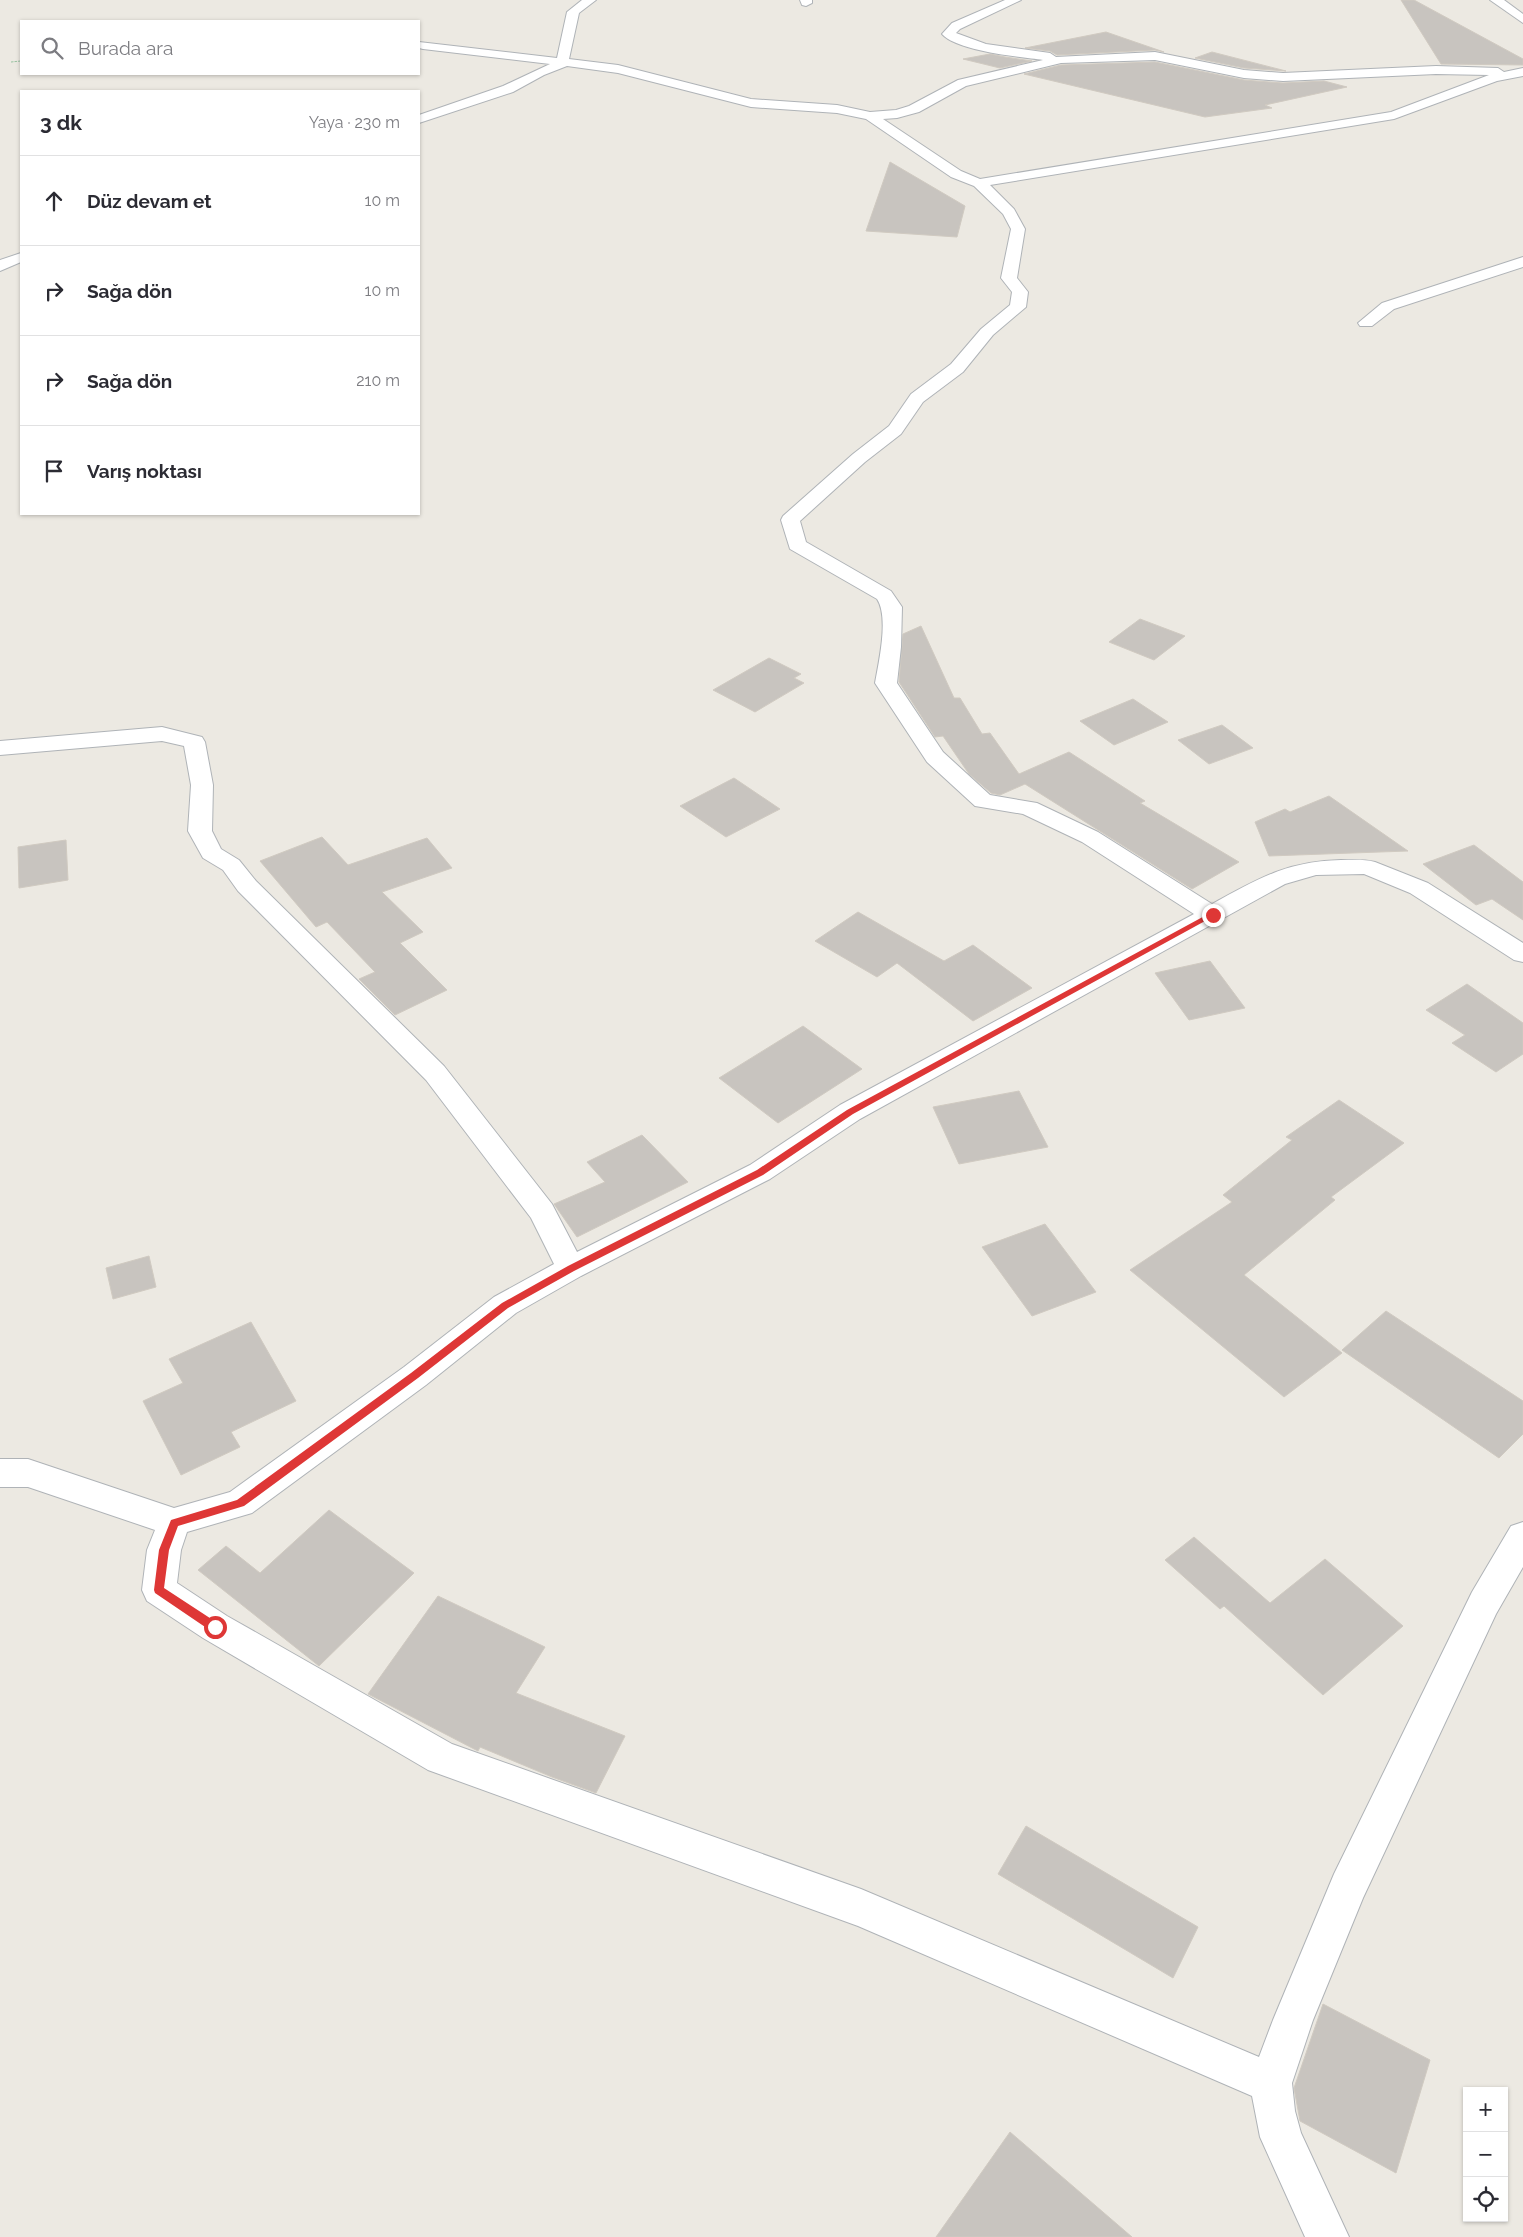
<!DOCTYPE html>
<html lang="tr">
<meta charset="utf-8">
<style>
:root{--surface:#fff;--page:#f2f2f3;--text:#2b2b33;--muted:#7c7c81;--line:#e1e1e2}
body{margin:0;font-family:Raleway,sans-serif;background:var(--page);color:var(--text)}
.controls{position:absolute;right:15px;bottom:15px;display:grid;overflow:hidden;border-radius:0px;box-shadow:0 1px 4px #0004}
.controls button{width:45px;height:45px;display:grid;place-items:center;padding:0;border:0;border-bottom:1px solid var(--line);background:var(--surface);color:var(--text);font:25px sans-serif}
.stop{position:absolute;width:15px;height:15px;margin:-11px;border:4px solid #de3736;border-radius:50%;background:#fff}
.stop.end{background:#de3736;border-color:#fff;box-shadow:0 1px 5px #0008}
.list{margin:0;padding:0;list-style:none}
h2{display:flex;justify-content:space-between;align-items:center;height:65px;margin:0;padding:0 20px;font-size:21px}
h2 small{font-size:16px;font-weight:400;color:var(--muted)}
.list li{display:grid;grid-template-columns:32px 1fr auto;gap:15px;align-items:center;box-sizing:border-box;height:90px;padding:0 20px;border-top:1px solid var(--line)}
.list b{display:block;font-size:19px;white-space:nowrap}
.list em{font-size:16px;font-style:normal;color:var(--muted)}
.icon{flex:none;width:28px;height:28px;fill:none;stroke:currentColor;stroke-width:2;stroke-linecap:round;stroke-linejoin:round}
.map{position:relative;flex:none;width:1523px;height:2237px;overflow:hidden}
.search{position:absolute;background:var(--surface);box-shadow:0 1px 4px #0004;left:20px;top:20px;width:400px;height:55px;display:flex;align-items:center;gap:12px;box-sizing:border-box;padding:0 18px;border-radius:0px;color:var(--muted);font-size:19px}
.panel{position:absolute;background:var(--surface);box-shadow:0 1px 4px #0004;left:20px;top:90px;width:400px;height:425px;border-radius:0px}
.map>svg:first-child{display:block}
.building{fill:#c8c4bf;stroke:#d0cac1}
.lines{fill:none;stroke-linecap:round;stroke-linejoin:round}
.minor-casing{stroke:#afb3b7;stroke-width:2}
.path{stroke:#99c3a2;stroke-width:1;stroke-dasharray:2.5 1;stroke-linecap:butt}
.minor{fill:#fff;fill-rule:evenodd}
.route{fill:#de3736}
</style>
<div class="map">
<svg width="1523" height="2237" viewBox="0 0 1523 2237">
<rect width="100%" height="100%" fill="#ece9e2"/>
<g class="building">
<polygon points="1401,0 1414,0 1523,59 1523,65 1441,64"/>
<polygon points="1106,32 1164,52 1155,50 1057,55 1050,51 1025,48"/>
<polygon points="1212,52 1286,71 1244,68 1195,58"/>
<polygon points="990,54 1005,57 1032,61 1000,68 963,59"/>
<polygon points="1155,62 1244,80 1283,83 1324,81 1347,87 1265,105 1272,108 1205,117 1024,74 1061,65"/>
<polygon points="890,162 965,206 957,237 866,231"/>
<polygon points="1140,619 1185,636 1154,660 1109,642"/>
<polygon points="921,626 954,698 960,698 982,734 990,733 1019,774 1069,752 1145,801 1140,803 1239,862 1192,889 1025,784 1000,795 991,793 969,774 943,736 935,737 899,682 903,634"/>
<polygon points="769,658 801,674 794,678 804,683 755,712 713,690"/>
<polygon points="1133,699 1168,722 1114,745 1080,721"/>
<polygon points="1222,725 1253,748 1209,764 1178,740"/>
<polygon points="734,778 780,809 726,837 680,806"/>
<polygon points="1329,796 1408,851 1269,856 1255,822 1285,809 1290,812"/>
<polygon points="322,837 348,865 427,838 452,868 382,892 423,932 400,943 447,990 395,1015 359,979 375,972 327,922 316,927 260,861"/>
<polygon points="66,840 68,880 19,888 18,847"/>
<polygon points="1474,845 1523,882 1523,920 1492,899 1476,905 1423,864"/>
<polygon points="858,912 944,961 973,945 1032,988 973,1021 897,963 877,977 815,941"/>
<polygon points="1210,961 1245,1008 1189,1020 1155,973"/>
<polygon points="1467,984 1523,1023 1523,1054 1496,1072 1452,1043 1465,1035 1426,1010"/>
<polygon points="803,1026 862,1069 778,1123 719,1078"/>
<polygon points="1019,1091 1048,1147 959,1164 933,1107"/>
<polygon points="1339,1100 1404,1143 1331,1197 1335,1200 1244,1275 1342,1353 1284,1397 1130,1270 1232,1202 1223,1195 1292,1140 1286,1137"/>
<polygon points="642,1135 688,1182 577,1237 554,1204 605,1182 587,1162"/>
<polygon points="1045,1224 1096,1292 1032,1316 982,1247"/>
<polygon points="149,1256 156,1287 113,1299 106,1268"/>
<polygon points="1386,1311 1523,1401 1523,1434 1499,1458 1342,1350"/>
<polygon points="251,1322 296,1401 231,1432 240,1447 181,1475 143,1401 183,1383 169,1359"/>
<polygon points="329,1510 414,1573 319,1666 198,1570 226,1546 260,1573"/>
<polygon points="1194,1537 1270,1603 1325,1559 1403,1626 1323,1695 1224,1606 1220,1609 1165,1560"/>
<polygon points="438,1596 545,1647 516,1693 625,1736 596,1793 552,1777 480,1747 478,1751 368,1694"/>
<polygon points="1026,1826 1198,1927 1173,1978 998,1874"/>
<polygon points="1323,2004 1430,2060 1396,2173 1300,2121 1294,2088"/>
<polygon points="1010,2132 1132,2237 936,2237"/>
</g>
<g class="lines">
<g class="minor-casing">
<g id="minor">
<path d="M582 0H596L579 13 569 59 618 65 751 99 837 105 870 112 896 110 909 106 958 80 1043 60C1020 57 957 51 942 34L952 23 1005 0H1021L960 29 956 33 986 44 1050 53 1056 57 1155 52 1244 70 1283 73 1436 66 1498 68 1504 72 1523 68V76L1497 81 1394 119 990 185 1014 209 1025 229 1017 278 1028 292 1026 307 993 335 963 372 923 402 901 434 865 462 800 521 806 542 891 591 902 607 901 647 897 683 943 752 990 795 1037 803 1098 832 1212 904C1258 879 1287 861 1341 860 1353 860 1364 859 1375 862L1428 883 1523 943V962L1514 960 1410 893 1364 874 1316 875 1285 884 860 1119 770 1179 581 1276 516 1313 426 1385 252 1513 187 1532 181 1550 177 1583 227 1616 452 1744 861 1889 1259 2057 1273 2020 1334 1874 1472 1592 1511 1526 1523 1522V1567L1496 1614 1363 1898 1313 2020 1292 2083 1295 2111 1301 2133 1349 2237H1305L1260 2137 1252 2096 858 1926 428 1770 203 1638 147 1601 142 1590 147 1550 155 1530 28 1487H0V1459H28L174 1508 230 1492 404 1367 494 1297 554 1264 531 1218 426 1080 238 891 223 870 203 858 188 831 191 785 184 746 162 741 0 755V741L162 727 202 737 205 742 213 785 212 831 221 849 239 860 256 881 444 1066 552 1204 577 1252 750 1165 840 1105 1194 914 1082 842 1023 814 975 806 927 762 875 683C879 661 889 617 877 599L790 549 781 520 783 516 853 454 889 426 911 394 951 364 981 329 1010 305 1012 292 1001 278 1011 229 1003 214 974 186 951 177 866 119 837 113 751 107 618 73 567 66 544 75 513 92 419 123V115L503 86 550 64 423 49 419 48V42L557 58 567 12ZM1155 60 1244 78 1283 81 1436 74 1489 75 1391 112 980 179 961 171 883 119 897 118 919 112 966 86 1061 63Z"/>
<polygon points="800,0 812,0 812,3 806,6 802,5"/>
<polygon points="1490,0 1504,0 1523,14 1523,23"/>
<polygon points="21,253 21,262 0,271 0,260"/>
<polygon points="1523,257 1523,267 1394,309 1372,326 1360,326 1358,323 1382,303"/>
</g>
</g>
<polyline class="path" points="11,62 21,61"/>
<use href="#minor" class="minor"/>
</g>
<polygon class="route" points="1210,913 1216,915 853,1114 763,1175 574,1271 508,1308 418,1378 244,1506 178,1526 169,1550 164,1588 219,1624 219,1631 211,1631 155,1593 154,1590 159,1550 171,1520 237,1500 411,1373 502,1303 568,1266 757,1170 847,1110"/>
</svg>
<div class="controls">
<button>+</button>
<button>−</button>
<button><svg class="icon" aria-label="locate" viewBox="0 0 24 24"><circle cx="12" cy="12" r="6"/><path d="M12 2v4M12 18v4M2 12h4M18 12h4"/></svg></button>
</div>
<div class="stop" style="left:215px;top:1627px"></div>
<div class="stop end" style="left:1213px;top:915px"></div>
<div class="search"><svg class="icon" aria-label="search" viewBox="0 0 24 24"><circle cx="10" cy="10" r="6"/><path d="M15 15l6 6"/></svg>Burada ara</div>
<section class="panel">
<h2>3 dk<small>Yaya · 230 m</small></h2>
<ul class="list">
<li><svg class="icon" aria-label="ahead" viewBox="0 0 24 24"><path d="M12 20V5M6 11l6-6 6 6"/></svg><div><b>Düz devam et</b></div><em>10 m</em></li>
<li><svg class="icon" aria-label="right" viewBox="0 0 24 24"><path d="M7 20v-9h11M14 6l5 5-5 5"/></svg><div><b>Sağa dön</b></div><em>10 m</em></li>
<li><svg class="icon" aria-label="right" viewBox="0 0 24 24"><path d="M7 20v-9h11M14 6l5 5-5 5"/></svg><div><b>Sağa dön</b></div><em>210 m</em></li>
<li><svg class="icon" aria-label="arrive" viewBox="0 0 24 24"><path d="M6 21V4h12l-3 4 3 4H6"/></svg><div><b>Varış noktası</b></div></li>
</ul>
</section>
</div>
